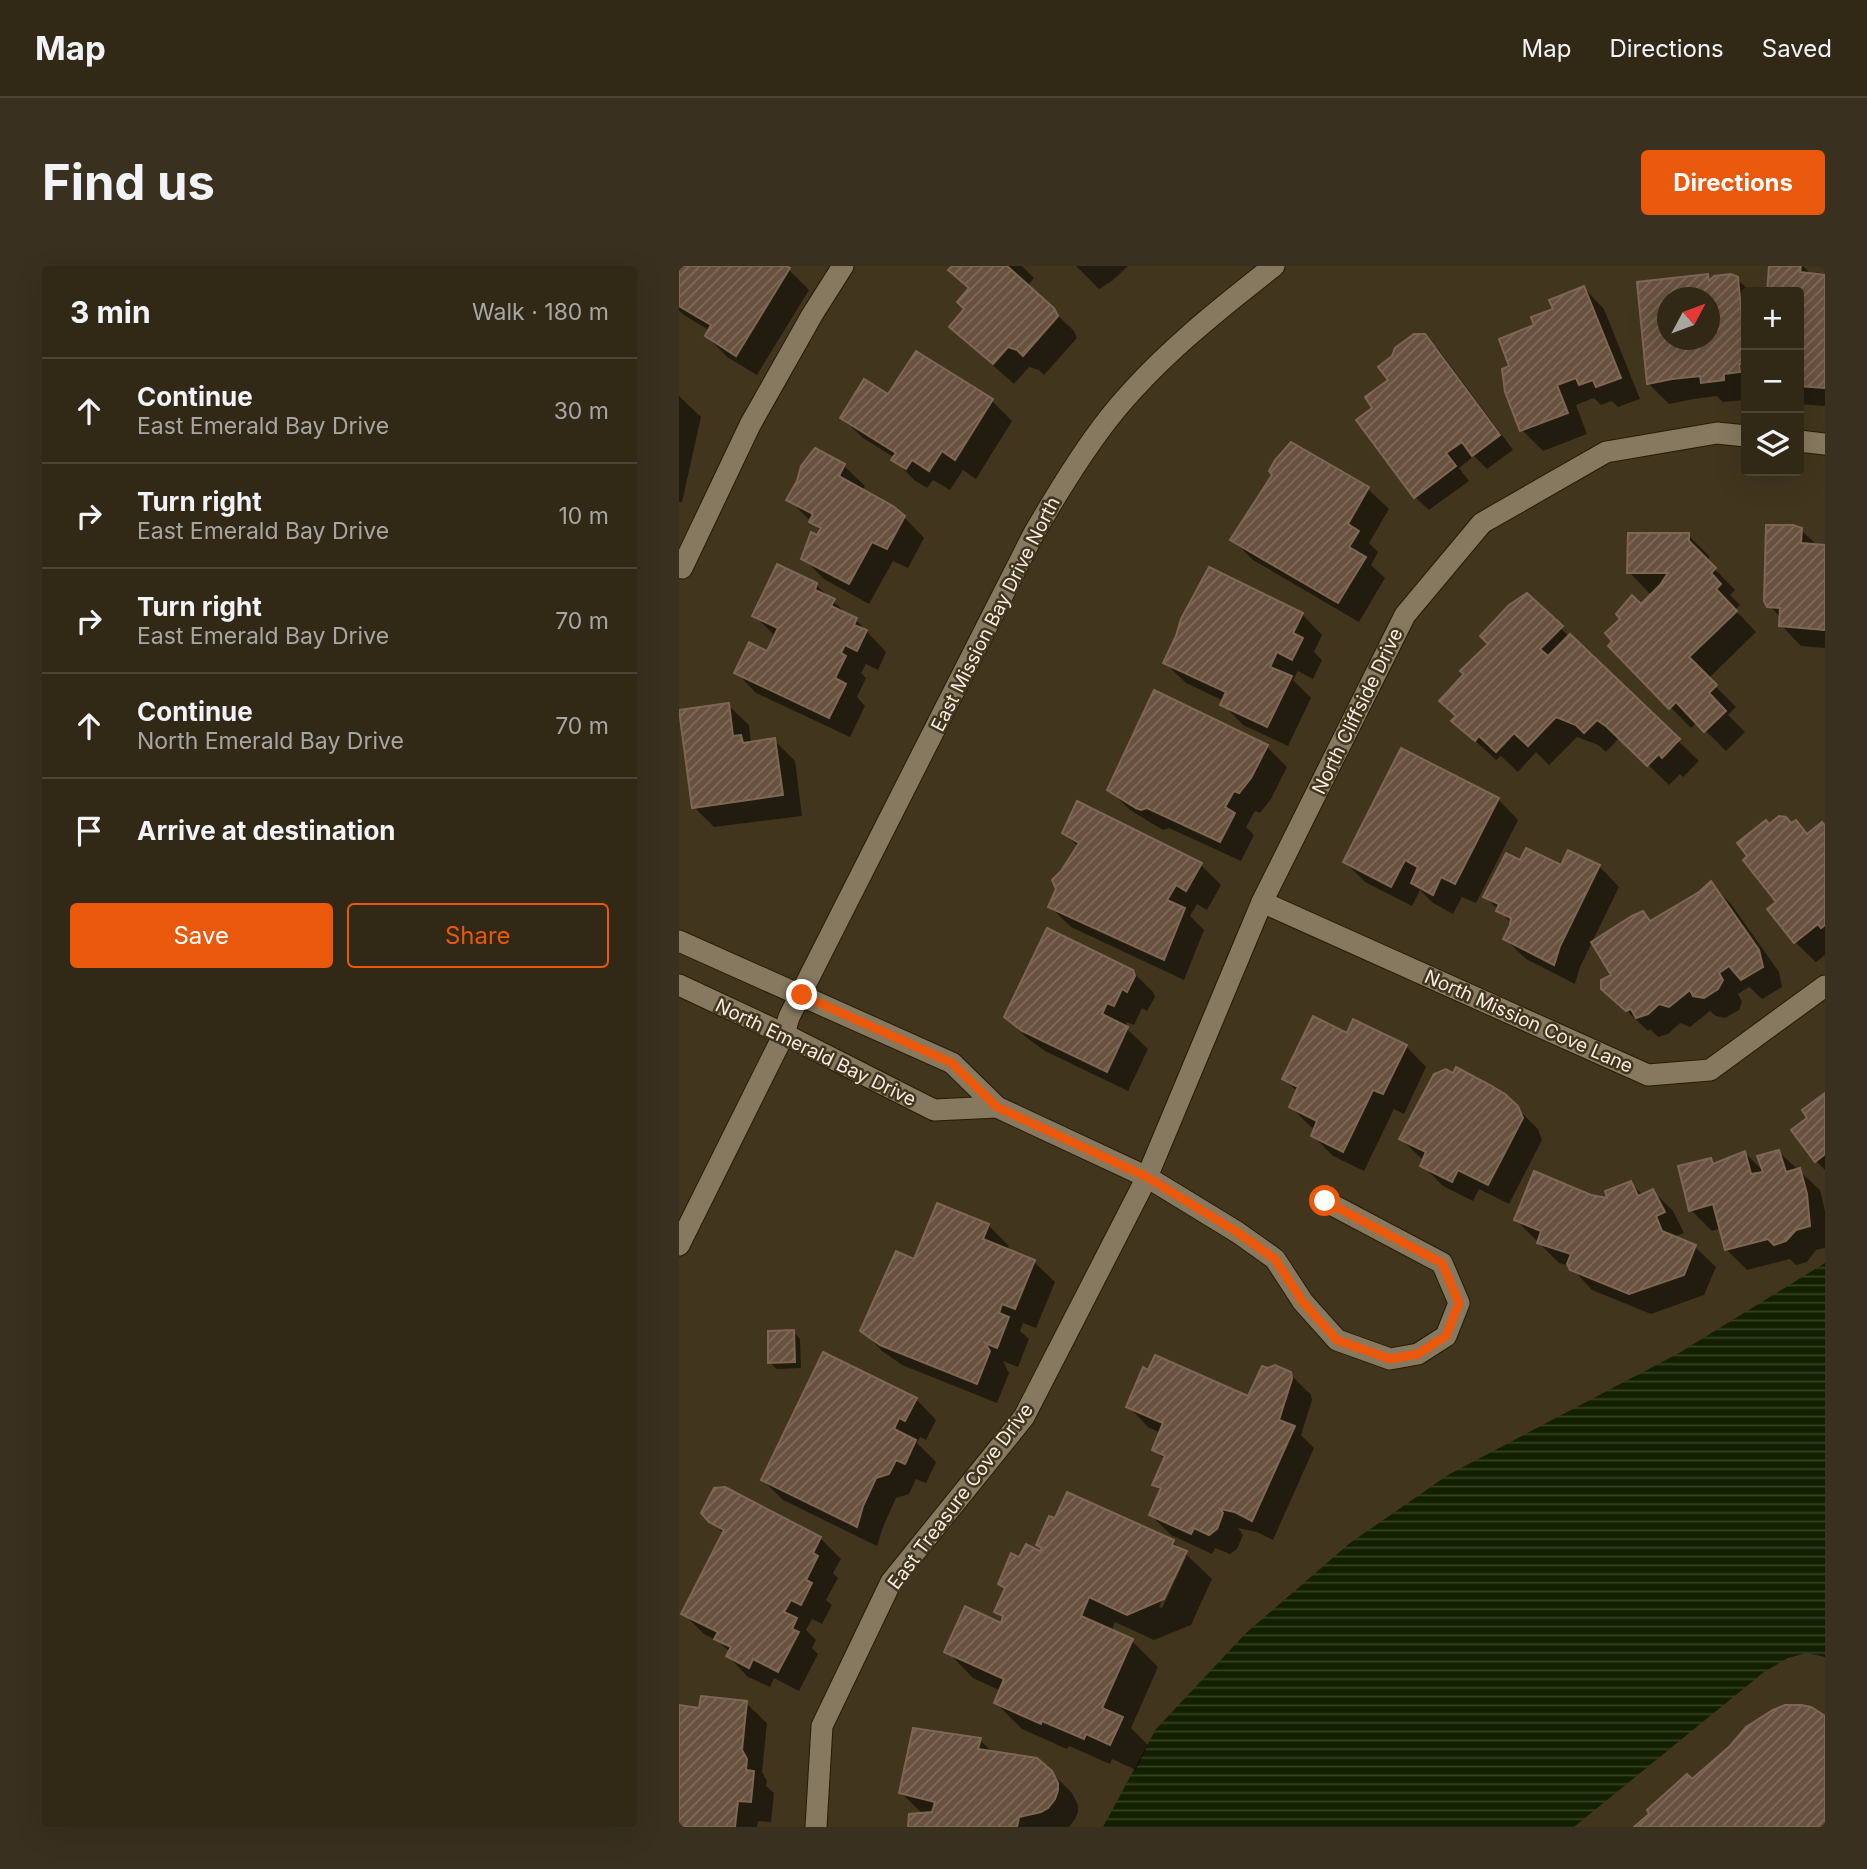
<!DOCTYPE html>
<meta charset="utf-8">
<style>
:root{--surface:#312816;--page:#39301f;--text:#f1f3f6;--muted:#a8a6a1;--line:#4c4435;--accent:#ea580c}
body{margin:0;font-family:Inter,sans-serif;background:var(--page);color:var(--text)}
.controls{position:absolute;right:21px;top:21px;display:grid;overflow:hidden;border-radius:7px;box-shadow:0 7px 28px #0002}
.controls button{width:63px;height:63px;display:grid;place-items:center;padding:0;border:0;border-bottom:2px solid var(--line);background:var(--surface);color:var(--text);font:35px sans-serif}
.compass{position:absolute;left:978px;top:21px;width:63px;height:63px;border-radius:50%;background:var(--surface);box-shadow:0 7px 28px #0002;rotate:49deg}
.stop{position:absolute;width:21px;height:21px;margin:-16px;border:5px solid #ea580c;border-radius:50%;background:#fff}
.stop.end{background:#ea580c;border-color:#fff;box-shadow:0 2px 7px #0008}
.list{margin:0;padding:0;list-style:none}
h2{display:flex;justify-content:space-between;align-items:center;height:91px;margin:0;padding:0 28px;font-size:30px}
h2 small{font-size:23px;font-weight:400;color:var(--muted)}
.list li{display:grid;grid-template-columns:46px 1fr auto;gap:21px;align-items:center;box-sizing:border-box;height:105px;padding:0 28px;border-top:2px solid var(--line)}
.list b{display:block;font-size:26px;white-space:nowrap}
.list p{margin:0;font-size:23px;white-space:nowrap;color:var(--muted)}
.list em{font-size:23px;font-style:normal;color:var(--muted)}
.actions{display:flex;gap:14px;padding:21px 28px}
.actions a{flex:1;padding:16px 0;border:2px solid var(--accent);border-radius:7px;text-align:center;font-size:24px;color:var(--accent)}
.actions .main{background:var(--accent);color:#fff}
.icon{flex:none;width:38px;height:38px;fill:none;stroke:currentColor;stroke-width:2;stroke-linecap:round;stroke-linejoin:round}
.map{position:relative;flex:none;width:1146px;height:1561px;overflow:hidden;border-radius:7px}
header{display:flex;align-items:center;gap:42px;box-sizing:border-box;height:98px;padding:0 35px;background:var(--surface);border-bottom:2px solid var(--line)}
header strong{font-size:33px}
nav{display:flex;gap:38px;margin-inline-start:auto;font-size:24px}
.intro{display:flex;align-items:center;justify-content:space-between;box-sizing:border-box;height:168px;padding:0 42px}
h1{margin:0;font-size:49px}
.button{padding:18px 32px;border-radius:7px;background:var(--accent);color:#fff;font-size:24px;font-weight:700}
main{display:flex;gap:42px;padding:0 42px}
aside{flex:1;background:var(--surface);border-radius:7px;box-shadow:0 7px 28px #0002}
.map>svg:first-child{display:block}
.water{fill:url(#water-rules)}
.shadow{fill:#0007;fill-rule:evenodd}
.building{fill:url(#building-hatch);stroke:#7d6753;stroke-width:2;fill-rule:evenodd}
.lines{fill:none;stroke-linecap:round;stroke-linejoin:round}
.minor-casing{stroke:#271c05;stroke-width:23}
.minor{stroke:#86795f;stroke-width:21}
.route{stroke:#ea580c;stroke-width:9}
.labels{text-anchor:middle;stroke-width:5;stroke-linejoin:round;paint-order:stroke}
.street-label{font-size:19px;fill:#f5eddf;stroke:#41351d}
</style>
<header>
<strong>Map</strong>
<nav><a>Map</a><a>Directions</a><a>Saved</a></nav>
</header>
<div class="intro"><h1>Find us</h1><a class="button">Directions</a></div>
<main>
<aside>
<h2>3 min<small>Walk · 180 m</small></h2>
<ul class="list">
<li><svg class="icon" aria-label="ahead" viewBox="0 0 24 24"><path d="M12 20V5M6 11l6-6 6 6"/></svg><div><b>Continue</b><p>East Emerald Bay Drive</p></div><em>30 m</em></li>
<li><svg class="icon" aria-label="right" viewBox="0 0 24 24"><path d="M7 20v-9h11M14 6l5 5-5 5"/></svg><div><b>Turn right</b><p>East Emerald Bay Drive</p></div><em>10 m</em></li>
<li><svg class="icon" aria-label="right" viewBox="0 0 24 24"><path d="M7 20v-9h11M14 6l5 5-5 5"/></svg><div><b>Turn right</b><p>East Emerald Bay Drive</p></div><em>70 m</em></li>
<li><svg class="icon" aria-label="ahead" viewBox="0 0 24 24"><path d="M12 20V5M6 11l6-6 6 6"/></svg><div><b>Continue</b><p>North Emerald Bay Drive</p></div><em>70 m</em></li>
<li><svg class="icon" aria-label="arrive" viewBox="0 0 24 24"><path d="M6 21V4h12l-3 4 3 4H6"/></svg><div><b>Arrive at destination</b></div></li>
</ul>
<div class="actions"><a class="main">Save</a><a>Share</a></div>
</aside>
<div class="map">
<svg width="1146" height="1561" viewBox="0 0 1146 1561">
<defs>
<pattern id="water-rules" width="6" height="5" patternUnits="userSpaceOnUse" patternTransform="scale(1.75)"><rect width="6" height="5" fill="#132000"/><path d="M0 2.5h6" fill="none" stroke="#364125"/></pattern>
<pattern id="building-hatch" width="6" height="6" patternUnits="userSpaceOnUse" patternTransform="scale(1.75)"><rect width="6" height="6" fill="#68523f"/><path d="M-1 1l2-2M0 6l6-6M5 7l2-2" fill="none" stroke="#7e6b5a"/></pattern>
</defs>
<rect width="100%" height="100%" fill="#41351d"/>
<polygon class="water" points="1146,997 1146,1391 1128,1387 1109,1392 1085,1406 895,1561 424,1561 477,1463 568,1366 671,1277 769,1209 1000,1087"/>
<g class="shadow">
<polygon points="0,0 104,0 110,4 130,24 78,109 48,91 28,70 31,65 5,49 0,45"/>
<polygon points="274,0 343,0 355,12 348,20 395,65 398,72 365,109 360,104 350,101 335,118 293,81 272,60 287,43 292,24 272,4"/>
<polygon points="397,0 449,0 433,15 420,23"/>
<polygon points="1092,0 1124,0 1133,9 1146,10 1146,140 1120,138 1120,26 1090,26"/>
<path d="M1028 10 1033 14 1058 13 1072 26H1067V127L1064 128 1065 134 1044 136 1038 130 1015 133 990 138 970 118 960 18ZM988 32H1030V74H988Z"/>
<polygon points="905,22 925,43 961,133 939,141 933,135 922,139 915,132 897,139 908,168 864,185 843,164 833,101 858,60 876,44"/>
<polygon points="745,70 760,84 834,184 808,203 795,190 780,202 790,215 750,244 736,231 696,142 711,114 715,91"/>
<polygon points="0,130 22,151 3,236 0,236"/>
<polygon points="210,130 313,135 333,155 297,213 284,204 271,224 254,214 248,222 235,214 215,193 216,192 184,172 163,152"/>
<polygon points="136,184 165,200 186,220 183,225 225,251 245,272 229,302 214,295 190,338 145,313 124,292 142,265 110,234"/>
<polygon points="689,223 710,243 690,277 699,286 692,299 706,312 680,356 574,294 553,273"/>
<polygon points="1122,264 1139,280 1146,280 1146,382 1122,380 1102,359 1102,352 1090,339"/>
<polygon points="1009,269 1030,290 1030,297 1056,324 1051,329 1061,339 1056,344 1077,366 1029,413 1057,441 1049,449 1066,466 1047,485 1018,456 1012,462 931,380 962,341 976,327 970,327 950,306"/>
<polygon points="137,319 172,352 177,354 207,386 199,404 187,398 182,407 187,412 178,431 186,440 171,471 77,427 57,406 89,388 96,370 75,349"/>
<polygon points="847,329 1020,495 1004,511 1001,508 990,519 951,481 939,473 927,486 919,479 898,471 870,499 857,486 839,506 822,490 817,494 775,455 778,451 812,379"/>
<polygon points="623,348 643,369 635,386 643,394 634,413 619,405 614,414 632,432 609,480 564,459 544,438 545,435 507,417 486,397"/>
<polygon points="49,439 70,459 72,477 95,474 116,495 123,550 35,561 15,541"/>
<polygon points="588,481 608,501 592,533 581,547 576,545 567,561 575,569 562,595 490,562 484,564 451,544 430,523"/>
<polygon points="819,533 839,554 797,637 783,631 774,648 754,637 741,624 733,640 686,616 666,596"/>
<polygon points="1117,556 1130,569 1146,562 1146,689 1137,696 1116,676 1099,636 1090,560 1113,559"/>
<polygon points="385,567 522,599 542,619 528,644 518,638 511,650 525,664 505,714 392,661 371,641 383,606 400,581"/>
<polygon points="842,596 882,601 920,600 940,621 901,701 896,718 847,693 826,673 833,658 807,631"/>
<polygon points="1032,618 1052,638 1100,706 1103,721 1083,733 1070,721 1059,728 1063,736 1060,744 1046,752 1037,750 1031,745 1011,761 1001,757 989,768 979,771 971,763 969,765 924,722 935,709 964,647 973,656 1021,627"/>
<polygon points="453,705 474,726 476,731 468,745 463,742 455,759 448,756 446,761 469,783 449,825 366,785 347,771 327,751"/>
<polygon points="727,780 747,801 725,848 715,843 685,905 654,890 634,870 637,863 632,861 612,841 619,826 605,813"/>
<polygon points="1146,829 1146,904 1137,895 1131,852"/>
<polygon points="838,842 859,863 863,874 830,938 800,923 794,935 764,920 743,899 745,895 722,873"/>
<polygon points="1100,886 1141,924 1146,945 1146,982 1137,984 1128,996 1117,999 1111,993 1068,1004 1047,983 1042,962 1033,965 1012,944 1001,902 1032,894 1036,899 1066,887 1086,907"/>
<polygon points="951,917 964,929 974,925 994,945 1005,967 997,970 998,973 1016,981 1037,1001 1025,1029 972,1048 913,1024 891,1000 880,997 837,954 911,930 930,934"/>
<polygon points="309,959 330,980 328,984 355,996 376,1016 357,1062 344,1057 341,1065 350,1073 339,1101 324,1095 330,1107 318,1137 223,1099 203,1085 183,1064 236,996"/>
<polygon points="115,1066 121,1073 122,1102 98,1103 91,1097"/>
<polygon points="611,1108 632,1129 633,1134 622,1169 635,1182 594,1274 578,1266 559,1262 564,1269 558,1283 551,1288 536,1282 533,1288 492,1269 472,1249 482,1225 475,1218 486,1194 475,1183 482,1167 469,1161 449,1140 570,1132"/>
<polygon points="237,1133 257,1154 247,1174 241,1171 238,1177 257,1196 247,1217 237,1213 230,1228 217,1232 204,1261 198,1280 104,1234 84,1214"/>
<polygon points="31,1254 141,1272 162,1293 154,1307 159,1312 147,1334 153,1339 143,1358 133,1353 127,1364 137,1374 133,1382 139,1388 120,1425 95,1412 91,1421 69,1411 49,1390 51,1386 40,1376 25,1368 4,1347 45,1268"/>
<path d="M494 1276 533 1313 512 1359 475 1374 436 1356 432 1366 453 1375 479 1401 452 1462 469 1479 457 1504 433 1493 431 1498 390 1480 388 1483 343 1463 317 1437 322 1425 294 1412 268 1385 323 1359 325 1353 317 1346 327 1324 321 1318 341 1293 362 1287 364 1284 359 1279ZM503 1291H507L483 1342 480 1341Z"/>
<polygon points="67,1437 88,1457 83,1506 88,1515 87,1520 95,1527 92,1556 79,1555 78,1561 0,1561 0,1441 22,1444"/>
<polygon points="301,1474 314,1487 372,1506 393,1527 399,1539 399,1546 396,1553 390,1561 231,1561 244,1548 222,1527"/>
</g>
<g class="building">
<polygon points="0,0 107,0 111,2 57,90 26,70 32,59 0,40"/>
<polygon points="273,0 328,0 375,42 379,50 344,90 338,84 329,81 314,98 270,61 285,43 278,36 290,22 269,4"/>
<polygon points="1090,0 1122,0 1121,6 1146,9 1146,122 1120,120 1120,26 1088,26"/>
<path d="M1029 8 1030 15 1035 10 1052 8 1059 11 1067 98H1060L1061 106 1045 108V114L1022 117 1021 110 993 113 968 118 958 16ZM988 32H1030V74H988Z"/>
<polygon points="905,20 942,112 917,121 914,114 900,119 897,112 878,119 889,147 841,165 826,126 823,103 830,100 820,73 855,59 852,51 874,43 870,34"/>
<polygon points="735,68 746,68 821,169 793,190 783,176 767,187 777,200 735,232 677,154 693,142 686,131 709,114 699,101 713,90 716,82"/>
<polygon points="237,85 314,133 276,194 263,185 250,205 233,194 227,203 212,194 217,187 161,152 185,113 209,128"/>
<polygon points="612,176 690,221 669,258 680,265 670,281 687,291 659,337 551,274 593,209 590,205 596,194"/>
<polygon points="136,182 166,198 160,210 214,240 226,250 208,283 193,276 170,318 122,293 132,266 138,269 142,262 130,256 134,248 107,234 118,215 122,200"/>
<polygon points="1087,259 1114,259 1123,262 1122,277 1146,279 1146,364 1100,360 1101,342 1088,341 1085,335"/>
<polygon points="949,267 1010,267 1010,275 1037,302 1032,307 1042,318 1037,323 1058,345 1010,391 1038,419 1030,427 1047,445 1025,466 997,436 990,443 929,380 933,375 926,367 941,353 937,348 953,329 962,338 981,319 989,307 948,307"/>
<polygon points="98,298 138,317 136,324 156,333 152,340 178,352 175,359 188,364 178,385 166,379 162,387 167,390 156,412 167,418 150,452 55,407 70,376 88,385 99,362 73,350"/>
<polygon points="530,301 624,347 614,367 624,372 613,394 598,386 591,401 613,410 588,461 541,439 547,426 484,397 497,370 502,353"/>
<polygon points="848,327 884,360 861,383 869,390 891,368 1001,473 983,492 980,488 968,500 928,461 918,454 905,467 897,459 877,451 849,480 835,467 817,486 800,470 796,475 772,455 777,450 760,435 785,408 781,405 809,378 801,370 830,339"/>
<polygon points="475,424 589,479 572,512 560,527 555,525 546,541 556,547 541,576 468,542 462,544 457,542 428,524"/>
<polygon points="50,437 54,470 62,469 64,477 96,472 104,529 13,542 0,444"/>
<polygon points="722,482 820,532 776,618 762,611 754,629 732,617 739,601 726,594 712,621 664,596"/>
<polygon points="398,535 523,597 507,625 497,619 488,634 506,642 485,694 369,641 377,623 373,614 382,605 400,577 383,567"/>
<polygon points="1100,550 1107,551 1112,557 1117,554 1128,568 1143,556 1146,560 1146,659 1142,662 1139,658 1115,677 1088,643 1097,636 1064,594 1068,590 1058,577 1087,554 1090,558"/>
<polygon points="847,582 882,599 889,584 921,599 881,680 875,699 824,673 831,659 832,652 817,645 820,638 804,631 827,587 841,594"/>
<polygon points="1032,615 1080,684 1084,701 1062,714 1050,700 1040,707 1044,714 1039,723 1025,732 1014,730 1011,724 990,741 980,738 969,748 957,752 952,743 947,745 922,723 922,714 932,709 912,676 953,650 964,645 971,655 1020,626"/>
<polygon points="368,662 454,704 456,710 448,726 443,723 435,740 428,737 423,748 449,761 428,806 343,765 325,751"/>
<polygon points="634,750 668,767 674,753 728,779 704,828 694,824 664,886 632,870 638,855 610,841 619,821 603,813"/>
<polygon points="777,801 811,819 826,828 839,840 844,852 809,919 779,904 773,916 741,900 747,886 720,873 755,808 767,803 774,807"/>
<polygon points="1146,827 1146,888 1136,896 1112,864 1128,852 1123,844"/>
<polygon points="1100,884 1107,906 1121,902 1128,928 1131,960 1117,964 1107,975 1095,979 1089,973 1046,984 1034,938 1010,945 999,900 1032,892 1034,898 1066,885 1072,908 1084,906 1078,890"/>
<polygon points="855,905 912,929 928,932 926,925 952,915 959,930 974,923 986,946 977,950 983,965 1017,979 1005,1009 950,1028 891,1004 888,998 892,988 858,977 862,965 835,954"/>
<polygon points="258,937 310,958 304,973 356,994 336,1043 323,1038 320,1047 330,1051 318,1082 306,1077 311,1085 298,1118 201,1079 181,1065 217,985 235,993"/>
<polygon points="115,1064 116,1096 89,1097 89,1065"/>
<polygon points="144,1086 238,1132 226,1155 220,1152 215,1163 237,1174 226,1198 217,1194 210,1208 197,1212 184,1240 178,1261 82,1214"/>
<polygon points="476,1089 569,1130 583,1100 589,1102 596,1099 612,1106 613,1113 600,1154 616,1160 573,1255 556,1246 541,1243 544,1247 538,1263 530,1269 515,1262 512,1268 470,1249 482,1222 473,1219 486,1190 473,1184 484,1157 447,1141 464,1101 469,1104"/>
<polygon points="46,1221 142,1271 134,1287 139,1290 127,1314 133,1317 122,1339 112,1334 105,1346 118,1352 113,1363 120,1366 99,1406 74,1393 70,1402 47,1390 52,1381 35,1373 39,1366 2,1348 45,1264 30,1256 22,1247 35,1222"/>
<polygon points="388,1226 495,1274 493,1279 508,1285 485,1333 448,1349 410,1331 402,1350 454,1373 423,1442 444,1451 431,1479 407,1468 405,1473 363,1455 362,1458 315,1437 325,1413 265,1386 286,1340 322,1357 324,1350 315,1346 326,1322 319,1318 332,1287 340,1291 347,1278 361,1285 363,1282 357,1279 370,1250 376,1252"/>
<polygon points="22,1430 68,1435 63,1484 68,1493 67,1504 75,1505 72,1536 59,1535 56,1561 0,1561 0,1439 20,1442"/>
<polygon points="1106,1439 1122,1439 1132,1441 1146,1450 1146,1561 955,1561 970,1548 968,1544 1008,1508 1013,1513 1051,1480 1067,1461 1094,1444"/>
<polygon points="234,1462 302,1472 299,1483 358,1492 373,1505 379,1517 379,1524 376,1533 369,1542 362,1546 340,1551 338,1561 229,1561 230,1548 253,1546 256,1536 220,1527"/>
</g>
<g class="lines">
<g class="minor-casing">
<g id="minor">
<polyline points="1120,175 1146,178"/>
<polyline points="0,301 3,302 71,159 133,49 164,0"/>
<polyline points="583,636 969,809 1031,804 1146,720"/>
<polyline points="0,675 273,797 318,841 468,911 558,966 596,993 624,1036 658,1074 711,1093 739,1088 767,1070 780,1037 763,997 646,935"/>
<polyline points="0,719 105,768 255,844 318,841"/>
<path d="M0 979 105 768 110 751 354 269C377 229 401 189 430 152 476 94 536 46 595 0"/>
<polyline points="137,1561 143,1460 212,1316 345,1151 468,911 583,636 726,349 803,257 927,186 1038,167 1067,170"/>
</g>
</g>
<use href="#minor" class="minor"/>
</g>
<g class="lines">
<polyline class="route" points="123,729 273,797 318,841 468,911 558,966 596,993 624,1036 658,1074 711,1093 739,1088 767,1070 780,1037 763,997 646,935"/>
</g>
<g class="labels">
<g class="street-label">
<text transform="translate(316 348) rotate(-63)" y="7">East Mission Bay Drive North</text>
<text transform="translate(678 445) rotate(-64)" y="7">North Cliffside Drive</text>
<text transform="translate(850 755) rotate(24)" y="7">North Mission Cove Lane</text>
<text transform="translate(137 786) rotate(26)" y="7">North Emerald Bay Drive</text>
<text transform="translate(281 1230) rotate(-53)" y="7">East Treasure Cove Drive</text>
</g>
</g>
</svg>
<div class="controls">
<button>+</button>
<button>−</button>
<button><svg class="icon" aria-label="layers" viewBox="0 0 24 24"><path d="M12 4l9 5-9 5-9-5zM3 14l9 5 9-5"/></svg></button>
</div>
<svg class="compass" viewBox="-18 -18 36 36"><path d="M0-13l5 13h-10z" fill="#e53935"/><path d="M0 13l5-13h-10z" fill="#a8a6a1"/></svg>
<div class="stop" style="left:646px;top:935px"></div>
<div class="stop end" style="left:123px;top:729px"></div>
</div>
</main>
